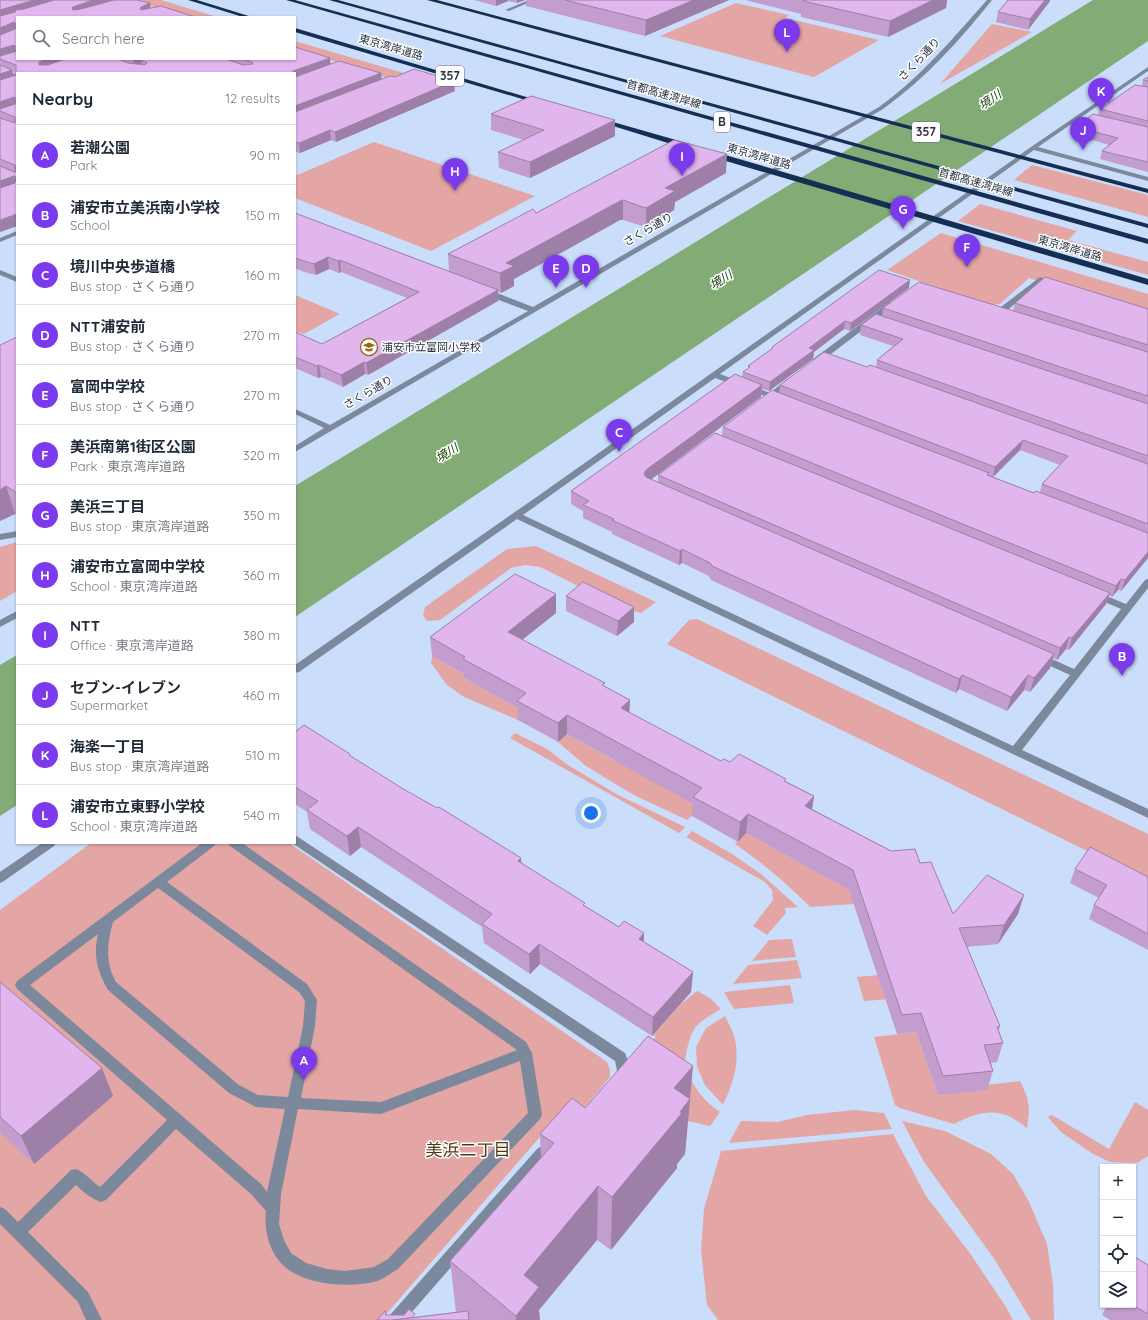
<!DOCTYPE html>
<meta charset="utf-8">
<style>
:root{--surface:#fff;--page:#f6f6f7;--text:#1f2937;--muted:#747a83;--line:#e0e1e3;--accent:#7c3aed}
body{margin:0;font-family:Quicksand,"Noto Sans JP",sans-serif;background:var(--page);color:var(--text)}
.controls{position:absolute;right:12px;bottom:12px;display:grid;overflow:hidden;border-radius:0px;box-shadow:0 1px 3px #0004}
.controls button{width:36px;height:36px;display:grid;place-items:center;padding:0;border:0;border-bottom:1px solid var(--line);background:var(--surface);color:var(--text);font:20px sans-serif}
.you{position:absolute;left:591px;top:813px;width:14px;height:14px;margin:-10px;border:3px solid #fff;border-radius:50%;background:#1a73e8;box-shadow:0 0 0 6px #1a73e833}
.badge{display:grid;place-items:center;width:26px;height:26px;border-radius:50%;background:var(--accent);color:#fff;font-size:13px;font-weight:700}
.pin{position:absolute;translate:-50% -33px;filter:drop-shadow(0 1px 2px #0008)}
.pin::after{content:'';position:absolute;top:21px;width:14px;height:12px;background:inherit;clip-path:polygon(0 0,100% 0,50% 100%)}
.list{margin:0;padding:0;list-style:none}
h2{display:flex;justify-content:space-between;align-items:center;height:52px;margin:0;padding:0 16px;font-size:17px}
h2 small{font-size:13px;font-weight:400;color:var(--muted)}
.list li{display:grid;grid-template-columns:26px 1fr auto;gap:12px;align-items:center;box-sizing:border-box;height:60px;padding:0 16px;border-top:1px solid var(--line)}
.list b{display:block;font-size:15px;white-space:nowrap}
.list p{margin:0;font-size:13px;white-space:nowrap;color:var(--muted)}
.list em{font-size:13px;font-style:normal;color:var(--muted)}
.icon{flex:none;width:22px;height:22px;fill:none;stroke:currentColor;stroke-width:2;stroke-linecap:round;stroke-linejoin:round}
.map{position:relative;flex:none;width:1148px;height:1320px;overflow:hidden}
.search{position:absolute;background:var(--surface);box-shadow:0 1px 3px #0004;left:16px;top:16px;width:280px;height:44px;display:flex;align-items:center;gap:10px;box-sizing:border-box;padding:0 14px;border-radius:0px;color:var(--muted);font-size:15px}
.panel{position:absolute;background:var(--surface);box-shadow:0 1px 3px #0004;left:16px;top:72px;width:280px;height:772px;border-radius:0px}
.map>svg:first-child{display:block}
.green{fill:#e4a5a5}
.water{fill:#83ab75}
.lines{fill:none;stroke-linecap:round;stroke-linejoin:round}
.minor{fill:#7c899d;fill-rule:evenodd}
.highway{fill:#152e53;fill-rule:evenodd}
.wall{fill:#c29dcd;fill-rule:evenodd}
.shaded-wall{fill:#9e7fa7}
.building{fill:#e1b6ee;stroke:#9e7fa7}
.labels{text-anchor:middle;stroke-width:3;stroke-linejoin:round;paint-order:stroke}
.far-street-label{font-size:11px;fill:#253143;stroke:#fdfdfd}
.far-poi-label{font-size:11px;fill:#253143;stroke:#fdfdfd;text-anchor:start}
.shield{fill:#fdfdfd;stroke:#666e7b;stroke-width:1}
.shield-label{font-size:12px;font-weight:bold;fill:#253143}
.far-water-label{font-size:12px;font-style:italic;fill:#1a4208;stroke:#fdfdfd}
.near-neighbourhood-label{font-size:17px;fill:#503a16;stroke:#fdfdfd}
</style>
<div class="map">
<svg width="1148" height="1320" viewBox="0 0 1148 1320">
<rect width="100%" height="100%" fill="#caddfa"/>
<g class="green">
<polygon points="130,0 161,0 217,17 189,17"/>
<polygon points="736,3 789,15 785,18 879,40 814,77 660,36"/>
<polygon points="992,24 1032,32 940,84"/>
<polygon points="295,41 407,74 394,80 295,49"/>
<polygon points="374,142 535,196 431,251 295,198 295,176"/>
<polygon points="1032,165 1148,195 1148,217 1014,180"/>
<polygon points="980,204 1077,231 1068,240 1148,262 1148,275 958,221"/>
<polygon points="941,233 1148,294 1148,314 1029,278 1000,304 988,305 887,270"/>
<polygon points="295,295 340,314 304,334 295,331"/>
<polygon points="17,542 17,591 0,601 0,547"/>
<polygon points="536,546 656,602 641,613 620,607 540,567 525,565 511,568 440,620 427,621 423,615 425,607 507,549"/>
<polygon points="697,619 1148,834 1148,881 667,644 689,620"/>
<polygon points="432,656 464,674 464,678 527,712 518,720 464,697 447,685 431,663"/>
<polygon points="515,733 547,749 568,765 618,795 685,827 679,833 510,738"/>
<polygon points="567,734 615,761 622,755 700,808 687,820 636,796 612,782 586,766 558,742"/>
<polygon points="692,831 732,854 761,874 798,907 785,908 786,913 767,935 753,926 773,900 772,890 765,882 686,837"/>
<path d="M746 833 857 894 854 904 810 907C785 882 764 864 735 844Z"/>
<polygon points="91,843 289,843 607,1062 610,1070 610,1077 580,1113 546,1130 381,1320 0,1320 0,910"/>
<polygon points="792,939 796,957 752,961 769,940"/>
<polygon points="797,960 802,978 733,984 748,965"/>
<polygon points="878,975 904,998 864,1001 857,977"/>
<polygon points="790,985 794,1003 734,1009 724,992"/>
<path d="M697 991 710 998 721 1009C693 1025 691 1028 685 1060L641 1066 639 1053 656 1037 653 1035 681 1004Z"/>
<path d="M725 1016C728 1023 732 1029 734 1036 741 1060 733 1084 723 1105L705 1085 697 1067 696 1047 706 1028Z"/>
<path d="M916 1032 938 1095 985 1085 1020 1081C1030 1101 1030 1107 1027 1128 1002 1107 983 1109 954 1124L900 1108 895 1105 874 1037Z"/>
<path d="M685 1069C694 1087 703 1101 720 1112L710 1126 688 1121Z"/>
<polygon points="1135,1102 1148,1110 1148,1156 1137,1163 1110,1162 1093,1154 1061,1132 1048,1117 1052,1115 1109,1149"/>
<polygon points="854,1110 884,1113 892,1129 729,1143 741,1121 777,1122 807,1115"/>
<polygon points="902,1121 945,1131 991,1154 1013,1174 1029,1202 1047,1244 1053,1285 1054,1320 1031,1320 995,1260 924,1162"/>
<polygon points="893,1134 926,1196 969,1252 1006,1307 1013,1320 718,1320 707,1305 701,1250 704,1209 721,1151"/>
</g>
<g class="water">
<polygon points="1093,0 1148,0 1148,41 295,617 295,486"/>
<polygon points="17,655 17,805 0,816 0,665"/>
</g>
<g class="lines">
<g class="minor">
<polygon points="529,0 535,0 509,11 505,10"/>
<path d="M987 0H992C960 40 925 79 883 109L295 452V446L324 428 295 414V409L330 425 528 311 483 294V290H489L533 307 879 107C921 77 953 38 987 0Z"/>
<polygon points="1148,67 1148,71 1038,147 1148,177 1148,181 1034,150 720,374 770,393 787,379 793,379 793,383 776,395 778,397 777,399 772,399 765,402 762,402 761,400 765,396 715,378 523,515 1013,746 1070,675 1035,659 1034,657 1035,655 1043,655 1074,669 1121,609 1093,597 1091,595 1093,593 1099,593 1126,604 1145,580 1148,579 1148,588 1022,750 1148,809 1148,818 517,519 299,672 295,673 295,665 538,496 1031,147"/>
<polygon points="0,68 17,75 17,79 0,72"/>
<polygon points="17,231 17,235 0,242 0,238"/>
<polygon points="0,270 17,277 17,282 0,275"/>
<polygon points="1040,277 1057,284 1053,286 1041,282 1003,314 997,314 997,310"/>
<polygon points="890,302 893,302 897,304 819,363 813,363 813,359"/>
<polygon points="17,531 17,537 0,540 0,534"/>
<polygon points="17,611 17,618 0,627 0,620"/>
<path d="M295 835 625 1053 632 1071 629 1081 624 1083 619 1081C617 1075 617 1068 615 1061L292 843H295Z"/>
<polygon points="42,843 56,843 54,846 4,881 0,883 0,872"/>
<path d="M202 843H216L214 846 167 882 307 984 317 1000 315 1026 301 1098 381 1102 517 1050 230 846 228 843H242L526 1042 532 1053 542 1115 540 1119 398 1269C391 1273 384 1279 377 1281 350 1289 300 1285 281 1263 268 1249 264 1228 266 1211L251 1194 176 1129 106 1200 101 1202C91 1198 83 1192 76 1185L28 1232 88 1292 102 1320H86L78 1302 0 1224V1207L5 1209 18 1222 71 1170 76 1169C85 1172 91 1181 100 1187L167 1120 17 989 15 985 17 981ZM158 888 299 992 305 1001 303 1026 288 1097 258 1095 239 1085 116 982C105 963 107 943 113 922ZM98 934C93 955 97 971 108 990L229 1093 256 1107 285 1109 267 1192 261 1184 30 985ZM520 1061 528 1113 388 1259 374 1267 345 1271 327 1269 306 1263 291 1253 284 1240 279 1224 281 1194 298 1109 381 1114Z"/>
<polygon points="551,1140 556,1142 558,1146 556,1150 547,1157 405,1320 387,1320 390,1315 537,1149"/>
</g>
<g class="highway">
<polygon points="188,0 197,0 252,17 243,17"/>
<polygon points="286,0 295,0 1148,239 1148,244"/>
<polygon points="329,0 338,0 1148,224 1148,228"/>
<polygon points="427,0 437,0 1148,189 1148,193"/>
<polygon points="295,28 543,102 544,103 539,104 295,32"/>
<polygon points="599,118 690,144 691,146 690,148 684,148 597,121 597,119"/>
<polygon points="709,152 715,152 1148,279 1148,285 709,156"/>
</g>
</g>
<g class="wall">
<path d="M0 0 150 8 195 17H17V59H295L330 58V64L381 79 455 91 336 142 331 140 300 153 295 152V73H17V226L0 232ZM12 72 16 73V75L13 76Z"/>
<polygon points="474,0 525,0 517,3 508,1 496,6"/>
<polygon points="526,0 729,0 645,36 526,6"/>
<polygon points="745,0 947,0 946,8 888,37 801,17 801,14"/>
<polygon points="1050,1 1028,30 996,22 998,12"/>
<polygon points="1148,77 1148,172 1100,159 1102,151 1109,145 1089,139 1090,136 1078,133 1080,124 1098,115 1100,109 1142,86 1143,80"/>
<polygon points="491,114 615,120 615,136 530,178 499,168 498,152 524,140 491,130"/>
<polygon points="726,173 675,202 674,210 646,227 623,220 620,220 514,279 514,286 501,293 498,292 498,301 368,375 365,374 343,387 321,377 318,378 295,368 295,332 322,344 407,298 341,272 339,273 329,269 316,275 304,272 295,268 295,213 449,271 448,254 536,213"/>
<path d="M909 288 850 331 844 329 814 352 813 359 769 391 762 389 761 397 651 479 658 482V475L722 435 723 427 779 393 780 385 867 367H876L877 360 893 346 860 335 861 325 882 316 883 308 1013 311 1015 303 1148 309V558L1121 591 1118 590 1112 597 1109 595 1106 604 1069 650 1066 649 1057 660 1053 658 1050 668 1030 692 1024 690 1007 711 959 689 956 693 711 580 709 576 682 563 679 565 612 534V532L583 518V511L571 504V491L742 377 743 372 748 369V366L772 349V347ZM1020 450 1060 465 1042 484 1040 492 1034 493 993 477Z"/>
<polygon points="17,337 17,515 15,514 0,521"/>
<polygon points="566,596 634,607 634,622 617,636 566,611"/>
<polygon points="556,613 522,640 605,687 630,700 629,713 721,761 730,762 786,779 785,781 814,796 812,809 891,851 920,863 953,914 1018,914 998,944 966,947 1000,1026 999,1031 1003,1043 997,1062 991,1063 993,1071 987,1090 938,1095 916,1032 897,1034 849,890 746,833 738,842 692,816 693,804 567,734 558,742 518,720 517,707 464,678 464,674 432,656 430,637"/>
<polygon points="295,732 350,756 521,863 585,906 619,927 644,933 644,942 693,972 691,992 652,1036 540,964 530,974 484,943 482,927 361,847 350,856 310,829 307,812 295,804"/>
<polygon points="1075,869 1148,877 1148,950 1089,919 1094,905 1099,898 1070,883"/>
<polygon points="0,982 113,1096 34,1164 0,1132"/>
<polygon points="690,1099 685,1154 677,1164 677,1168 611,1250 597,1240 539,1310 540,1320 377,1320 386,1315 416,1317 456,1312 450,1261 541,1158 540,1134 585,1108"/>
<polygon points="1133,1256 1148,1265 1148,1320 1110,1320 1102,1315 1107,1305 1133,1305"/>
</g>
<g class="shaded-wall">
<polygon points="34,0 67,0 0,19 0,10"/>
<polygon points="93,0 122,0 73,17 72,8 73,7"/>
<polygon points="496,0 508,0 508,1 496,6"/>
<polygon points="517,0 525,0 517,3"/>
<polygon points="694,0 729,0 645,36 646,20"/>
<polygon points="933,0 947,0 946,8 888,37 890,21"/>
<polygon points="1045,0 1050,0 1050,1 1028,30 1030,19"/>
<polygon points="150,3 151,12 142,16 140,8 141,7"/>
<polygon points="14,22 16,32 0,38 0,28"/>
<polygon points="14,45 17,55 0,59 0,49"/>
<polygon points="330,58 331,67 295,80 295,73 293,73 293,71"/>
<polygon points="48,59 77,59 42,72 39,65 39,62"/>
<polygon points="133,59 158,59 141,60 142,64 134,66"/>
<polygon points="12,70 14,79 0,85 0,74"/>
<polygon points="381,73 382,82 295,116 295,106"/>
<polygon points="454,81 455,91 336,142 335,132"/>
<polygon points="14,97 16,107 0,111 0,102"/>
<polygon points="615,120 615,136 530,178 530,162"/>
<polygon points="330,130 331,140 300,153 299,143"/>
<polygon points="727,154 726,173 675,202 674,210 646,227 646,208 665,188"/>
<polygon points="14,176 16,187 0,193 0,181"/>
<polygon points="623,200 623,220 620,220 514,279 514,286 501,293 500,273 506,263 620,201"/>
<polygon points="17,214 17,226 0,232 0,220"/>
<polygon points="328,257 329,269 316,275 314,264"/>
<polygon points="340,260 341,272 339,273 338,261"/>
<polygon points="910,280 909,288 850,331 851,323"/>
<polygon points="498,290 498,301 368,375 366,363"/>
<polygon points="845,321 844,329 814,352 813,359 769,391 770,382 809,348"/>
<polygon points="364,362 365,374 343,387 341,375"/>
<polygon points="319,365 321,377 318,378 317,366"/>
<polygon points="762,385 761,397 645,484 644,474 646,470"/>
<polygon points="1023,440 1020,450 993,477 995,467"/>
<polygon points="6,486 15,514 0,521 0,490"/>
<polygon points="682,549 682,563 679,565 680,551"/>
<polygon points="1148,552 1148,558 1121,591 1125,580"/>
<polygon points="1121,579 1118,590 1112,597 1116,586"/>
<polygon points="1110,593 1106,604 1069,650 1072,638"/>
<polygon points="556,594 556,613 508,651 508,632"/>
<polygon points="634,607 634,622 617,636 618,621"/>
<polygon points="1069,637 1066,649 1057,660 1060,648"/>
<polygon points="1054,654 1050,668 1030,692 1034,678"/>
<polygon points="962,675 959,689 956,693 959,679"/>
<polygon points="1028,675 1024,690 1007,711 1011,697"/>
<polygon points="630,700 629,719 621,708"/>
<polygon points="567,715 567,734 558,742 558,723"/>
<polygon points="814,796 811,816 805,806"/>
<polygon points="748,814 746,833 738,842 740,822"/>
<polygon points="358,827 361,847 350,856 347,836"/>
<polygon points="521,858 522,877 518,861"/>
<polygon points="1024,895 1018,914 998,944 1004,925"/>
<polygon points="644,933 643,953 639,939"/>
<polygon points="539,944 540,964 530,974 529,954"/>
<polygon points="693,972 691,992 652,1036 653,1017"/>
<polygon points="693,1066 685,1154 677,1164 677,1168 611,1250 612,1197 674,1088"/>
<polygon points="102,1068 113,1096 34,1164 21,1136"/>
<polygon points="598,1186 597,1240 539,1310 540,1320 516,1320 516,1316 524,1275"/>
</g>
<g class="building">
<polygon points="0,0 34,0 0,10"/>
<polygon points="54,0 93,0 73,7 72,8 73,10 81,9 114,0 137,0 150,3 141,7 140,8 141,10 161,6 195,17 17,17 17,48 14,45 0,49 0,35 15,29 16,24 14,22 0,28 0,16 15,12 16,10 24,9"/>
<polygon points="565,0 694,0 646,20"/>
<polygon points="805,0 933,0 890,21 803,1"/>
<polygon points="1008,0 1045,0 1030,19 998,12"/>
<polygon points="295,47 330,58 293,71 293,73 17,73 17,214 0,220 0,188 15,183 16,177 14,176 0,181 0,166 14,172 16,171 15,165 0,159 0,118 15,123 15,117 0,111 0,109 15,104 16,98 14,97 0,102 0,80 16,75 16,65 0,59 0,56 17,51 17,59 48,59 39,62 39,65 48,65 65,59 118,59 128,63 145,65 147,63 141,60 143,59 226,59 243,65 253,64 252,62 243,59 295,59"/>
<polygon points="339,61 381,73 295,106 295,77"/>
<polygon points="0,65 12,70 0,74"/>
<polygon points="414,69 454,81 335,132 330,130 299,143 295,142 295,112 390,76 395,77"/>
<polygon points="1148,77 1148,81 1143,80"/>
<polygon points="1135,85 1148,87 1148,121 1100,109"/>
<polygon points="531,96 615,120 530,162 498,152 544,130 491,114"/>
<polygon points="1093,114 1148,127 1148,162 1102,151 1118,138 1091,131 1095,128 1080,124"/>
<polygon points="674,140 727,154 665,188 675,191 646,208 623,200 620,201 506,263 514,266 500,273 448,254 533,209 536,213"/>
<polygon points="295,213 498,290 366,363 364,362 341,375 319,365 317,366 295,357 295,332 322,344 419,292 340,260 338,261 328,257 314,264 295,258"/>
<polygon points="879,270 910,280 851,323 845,321 809,348 814,350 770,382 743,372 750,367 748,366 773,348 772,347"/>
<polygon points="1045,277 1148,309 1148,345 1015,303"/>
<polygon points="919,282 1148,352 1148,396 883,308"/>
<polygon points="876,314 1148,404 1148,456 877,360 903,339 861,325"/>
<polygon points="17,337 17,493 6,486 0,490 0,345"/>
<polygon points="824,352 867,367 870,365 1148,464 1148,524 1042,484 1068,456 1023,440 995,467 780,385"/>
<polygon points="735,374 762,385 646,470 644,474 646,477 1054,654 1034,678 1028,675 1011,697 962,675 959,679 712,566 710,563 682,549 680,551 612,520 614,519 583,505 589,501 571,491"/>
<polygon points="772,390 989,473 987,475 1034,493 1036,491 1148,533 1148,552 1125,580 1121,579 1116,586 723,427"/>
<polygon points="715,433 1110,593 1072,638 1069,637 1060,648 658,475"/>
<polygon points="515,574 556,594 508,632 605,683 602,685 630,700 621,708 721,761 724,759 730,762 739,754 786,779 784,781 814,796 805,806 891,851 915,849 920,863 931,862 953,914 987,875 1024,895 1004,925 959,928 1000,1026 997,1027 1003,1043 984,1045 993,1071 943,1076 921,1013 902,1015 853,870 748,814 740,822 693,797 702,788 567,715 558,723 517,701 526,693 463,659 465,657 430,637"/>
<polygon points="583,582 634,607 618,621 566,596"/>
<polygon points="304,725 350,754 349,755 405,790 437,808 439,807 521,858 518,861 585,903 583,905 619,927 624,921 644,933 639,939 693,972 653,1017 539,944 529,954 482,924 492,914 358,827 347,836 307,810 318,801 295,787 295,732"/>
<polygon points="1090,847 1148,877 1148,934 1094,905 1107,885 1075,869"/>
<polygon points="0,982 102,1068 21,1136 0,1117"/>
<polygon points="648,1036 693,1066 674,1088 690,1099 680,1112 682,1113 612,1197 598,1186 524,1275 539,1287 516,1316 450,1261 554,1143 540,1134 572,1098 585,1108"/>
<polygon points="1133,1256 1148,1265 1148,1314 1133,1305"/>
<polygon points="409,1309 415,1314 412,1318 393,1320 377,1320 385,1311 386,1315 404,1315"/>
<polygon points="468,1311 469,1320 394,1320"/>
</g>
<defs>
<g id="school-ring" transform="scale(0.9)"><circle r="9.5" fill="#fdfdfd" stroke="#956915" stroke-width="1.5"/><path d="M0-5L7-2L0 1L-7-2ZM-4 1L0 2.5L4 1V4Q0 6-4 4Z" fill="#956915"/></g>
</defs>
<g fill-rule="evenodd">
<use href="#school-ring" x="369" y="347"/>
</g>
<g class="labels">
<g class="far-street-label">
<text transform="translate(391 47) rotate(16)" y="4">東京湾岸道路</text>
<text transform="translate(919 59) rotate(-46)" y="4">さくら通り</text>
<text transform="translate(664 94) rotate(16)" y="4">首都高速湾岸線</text>
<text transform="translate(759 156) rotate(16)" y="4">東京湾岸道路</text>
<text transform="translate(976 182) rotate(16)" y="4">首都高速湾岸線</text>
<text transform="translate(648 229) rotate(-30)" y="4">さくら通り</text>
<text transform="translate(1070 248) rotate(16)" y="4">東京湾岸道路</text>
<text transform="translate(368 392) rotate(-30)" y="4">さくら通り</text>
</g>
<g class="far-poi-label">
<text x="382" y="351">浦安市立富岡小学校</text>
</g>
<g class="shield">
<rect x="436" y="66" width="28" height="20" rx="3"/>
<rect x="714" y="112" width="16" height="20" rx="3"/>
<rect x="912" y="122" width="28" height="20" rx="3"/>
</g>
<g class="shield-label">
<text x="450" y="80">357</text>
<text x="722" y="126">B</text>
<text x="926" y="136">357</text>
</g>
<g class="far-water-label">
<text transform="translate(990 100) rotate(-34)" y="4">境川</text>
<text transform="translate(721 280) rotate(-32)" y="4">境川</text>
<text transform="translate(447 453) rotate(-32)" y="4">境川</text>
</g>
<g class="near-neighbourhood-label">
<text x="468" y="1156">美浜二丁目</text>
</g>
</g>
</svg>
<div class="controls">
<button>+</button>
<button>−</button>
<button><svg class="icon" aria-label="locate" viewBox="0 0 24 24"><circle cx="12" cy="12" r="6"/><path d="M12 2v4M12 18v4M2 12h4M18 12h4"/></svg></button>
<button><svg class="icon" aria-label="layers" viewBox="0 0 24 24"><path d="M12 4l9 5-9 5-9-5zM3 14l9 5 9-5"/></svg></button>
</div>
<div class="you"></div>
<div class="pin badge" style="left:304px;top:1080px">A</div>
<div class="pin badge" style="left:1122px;top:676px">B</div>
<div class="pin badge" style="left:619px;top:452px">C</div>
<div class="pin badge" style="left:586px;top:288px">D</div>
<div class="pin badge" style="left:556px;top:288px">E</div>
<div class="pin badge" style="left:967px;top:267px">F</div>
<div class="pin badge" style="left:903px;top:229px">G</div>
<div class="pin badge" style="left:455px;top:191px">H</div>
<div class="pin badge" style="left:682px;top:176px">I</div>
<div class="pin badge" style="left:1083px;top:150px">J</div>
<div class="pin badge" style="left:1101px;top:111px">K</div>
<div class="pin badge" style="left:787px;top:52px">L</div>
<div class="search"><svg class="icon" aria-label="search" viewBox="0 0 24 24"><circle cx="10" cy="10" r="6"/><path d="M15 15l6 6"/></svg>Search here</div>
<section class="panel">
<h2>Nearby<small>12 results</small></h2>
<ul class="list">
<li><span class="badge">A</span><div><b>若潮公園</b><p>Park</p></div><em>90 m</em></li>
<li><span class="badge">B</span><div><b>浦安市立美浜南小学校</b><p>School</p></div><em>150 m</em></li>
<li><span class="badge">C</span><div><b>境川中央歩道橋</b><p>Bus stop · さくら通り</p></div><em>160 m</em></li>
<li><span class="badge">D</span><div><b>NTT浦安前</b><p>Bus stop · さくら通り</p></div><em>270 m</em></li>
<li><span class="badge">E</span><div><b>富岡中学校</b><p>Bus stop · さくら通り</p></div><em>270 m</em></li>
<li><span class="badge">F</span><div><b>美浜南第1街区公園</b><p>Park · 東京湾岸道路</p></div><em>320 m</em></li>
<li><span class="badge">G</span><div><b>美浜三丁目</b><p>Bus stop · 東京湾岸道路</p></div><em>350 m</em></li>
<li><span class="badge">H</span><div><b>浦安市立富岡中学校</b><p>School · 東京湾岸道路</p></div><em>360 m</em></li>
<li><span class="badge">I</span><div><b>NTT</b><p>Office · 東京湾岸道路</p></div><em>380 m</em></li>
<li><span class="badge">J</span><div><b>セブン-イレブン</b><p>Supermarket</p></div><em>460 m</em></li>
<li><span class="badge">K</span><div><b>海楽一丁目</b><p>Bus stop · 東京湾岸道路</p></div><em>510 m</em></li>
<li><span class="badge">L</span><div><b>浦安市立東野小学校</b><p>School · 東京湾岸道路</p></div><em>540 m</em></li>
</ul>
</section>
</div>
